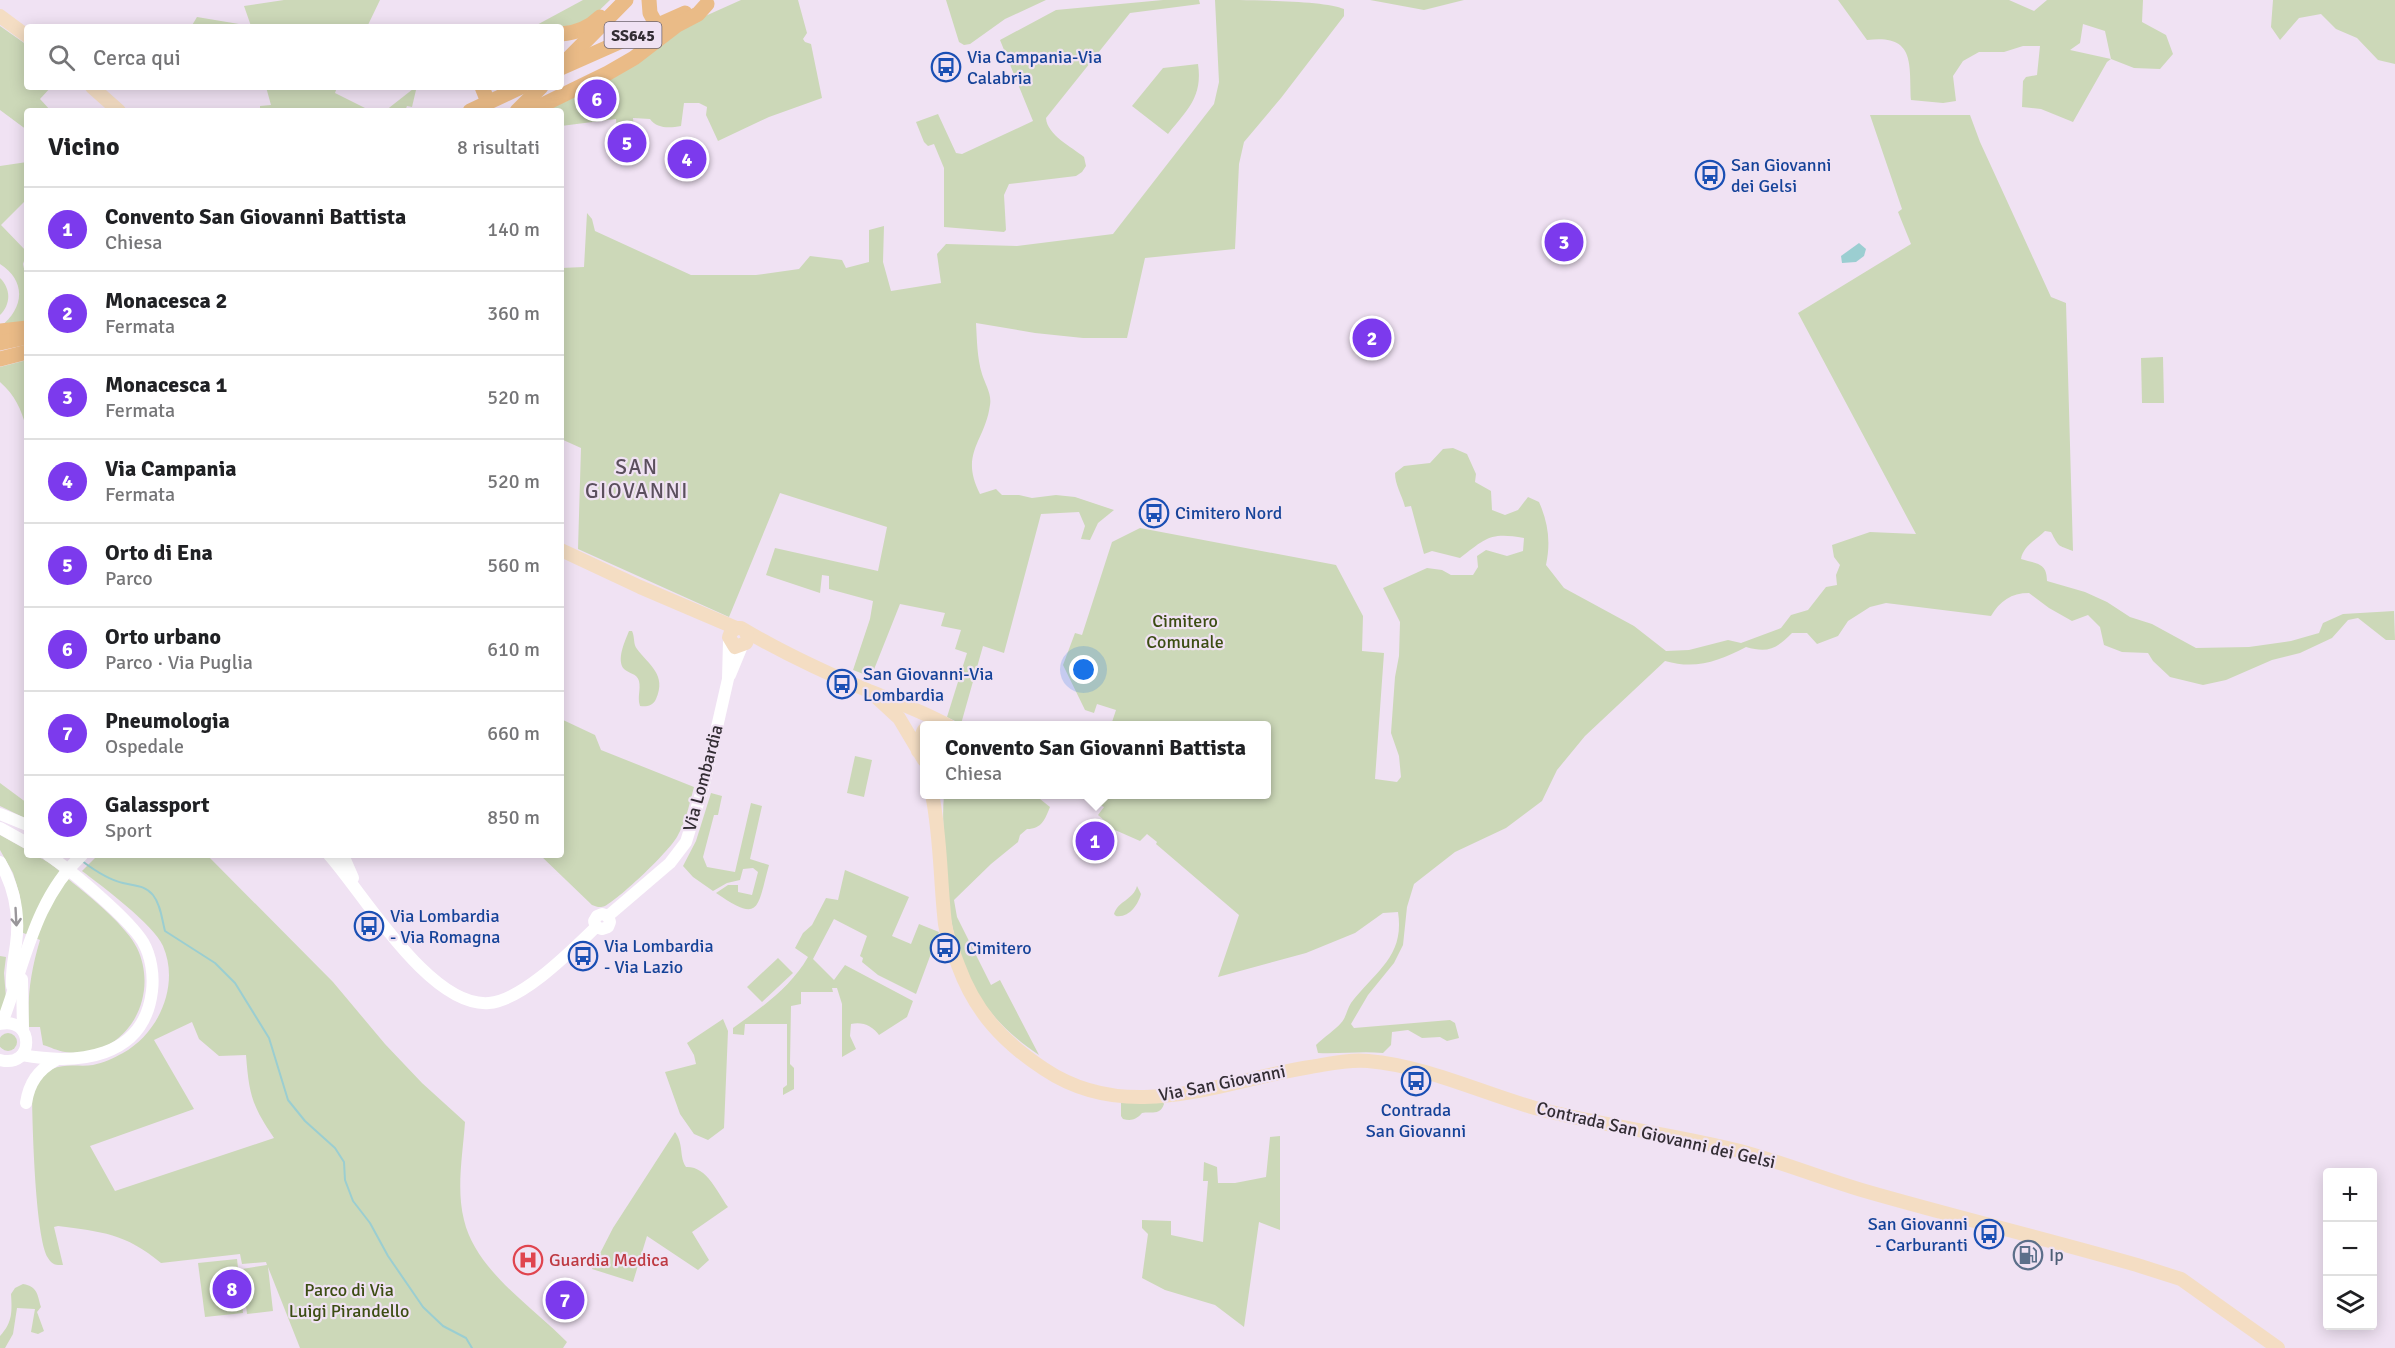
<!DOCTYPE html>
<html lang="it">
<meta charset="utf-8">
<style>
:root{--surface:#fff;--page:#f2f2f2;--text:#202124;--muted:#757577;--line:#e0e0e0;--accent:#7c3aed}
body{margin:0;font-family:Signika,sans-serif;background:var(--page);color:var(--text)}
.controls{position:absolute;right:18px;bottom:18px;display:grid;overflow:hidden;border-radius:6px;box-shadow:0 3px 15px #0003}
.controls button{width:54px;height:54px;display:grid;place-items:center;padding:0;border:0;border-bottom:2px solid var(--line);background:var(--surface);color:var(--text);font:30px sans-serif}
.you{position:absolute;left:1084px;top:670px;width:21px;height:21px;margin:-15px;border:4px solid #fff;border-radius:50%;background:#1a73e8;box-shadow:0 0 0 9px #1a73e833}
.badge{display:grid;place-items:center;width:39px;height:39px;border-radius:50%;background:var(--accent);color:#fff;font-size:20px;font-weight:700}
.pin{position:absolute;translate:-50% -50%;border:3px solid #fff;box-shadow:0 2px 6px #0006}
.popup{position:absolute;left:920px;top:721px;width:351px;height:78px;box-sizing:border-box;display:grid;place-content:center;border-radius:6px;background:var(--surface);filter:drop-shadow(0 2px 4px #0005);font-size:20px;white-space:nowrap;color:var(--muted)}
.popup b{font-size:22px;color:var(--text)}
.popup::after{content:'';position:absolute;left:50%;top:100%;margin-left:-12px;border:12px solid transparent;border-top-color:var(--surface)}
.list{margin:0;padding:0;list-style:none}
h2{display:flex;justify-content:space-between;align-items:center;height:78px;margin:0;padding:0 24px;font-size:26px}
h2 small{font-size:20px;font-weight:400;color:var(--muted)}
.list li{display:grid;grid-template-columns:39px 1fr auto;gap:18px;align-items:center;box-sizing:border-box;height:84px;padding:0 24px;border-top:2px solid var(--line)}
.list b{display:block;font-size:22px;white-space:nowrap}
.list p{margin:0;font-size:20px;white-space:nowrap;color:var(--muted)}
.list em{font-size:20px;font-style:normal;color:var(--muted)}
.icon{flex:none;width:33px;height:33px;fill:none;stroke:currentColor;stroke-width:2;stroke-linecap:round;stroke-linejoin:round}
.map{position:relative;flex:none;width:2395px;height:1348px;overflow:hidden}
.search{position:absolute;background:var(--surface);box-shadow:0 3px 15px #0003;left:24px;top:24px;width:540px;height:66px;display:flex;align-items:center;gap:15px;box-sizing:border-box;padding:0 21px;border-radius:6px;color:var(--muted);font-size:22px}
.panel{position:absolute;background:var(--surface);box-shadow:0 3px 15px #0003;left:24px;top:108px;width:540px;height:750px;border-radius:6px}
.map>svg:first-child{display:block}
.green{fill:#ccd8b8;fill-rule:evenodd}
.water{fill:#9bced1}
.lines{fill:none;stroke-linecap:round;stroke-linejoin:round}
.stream{stroke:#9bced1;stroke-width:2}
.tertiary{stroke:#fff;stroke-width:12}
.secondary{stroke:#f4ddc3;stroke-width:14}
.primary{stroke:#eabb87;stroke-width:15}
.oneway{stroke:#99969a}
.labels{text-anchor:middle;stroke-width:4.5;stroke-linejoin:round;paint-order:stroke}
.shield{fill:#f0e2f3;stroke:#6c636d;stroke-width:1.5}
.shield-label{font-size:16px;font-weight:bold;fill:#332d34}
.transit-label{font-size:18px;fill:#164399;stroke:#f0e2f3;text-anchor:start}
.park-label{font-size:18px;fill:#3c4d13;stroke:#f0e2f3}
.street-label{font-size:18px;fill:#332d34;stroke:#f0e2f3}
.service-label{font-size:18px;fill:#4e5e75;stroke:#f0e2f3;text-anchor:start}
.health-label{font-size:18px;fill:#be3a42;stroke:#f0e2f3;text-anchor:start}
.quarter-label{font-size:21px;letter-spacing:1.5px;fill:#5b4f5d;stroke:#f0e2f3}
</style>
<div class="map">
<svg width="2395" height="1348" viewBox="0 0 2395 1348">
<rect width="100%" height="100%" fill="#f0e2f3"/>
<g class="green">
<polygon points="284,0 380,0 367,27 191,27 197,17 251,26 244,6"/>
<polygon points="583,0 610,0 586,23 561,27 533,27"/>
<path d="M741 0H798L807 33 803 39 805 42 811 44 822 98 769 117 718 141 706 115 707 107 699 103H684L681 126C670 128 657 129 650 119L633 118 637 157 619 159 616 119 561 126V111H544L683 26Z"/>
<polygon points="946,0 1046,0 1005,19 970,44 964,45 959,42"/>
<path d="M1163 0H1199L1200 4 1130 13 1046 118C1047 135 1072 147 1084 157L1086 166 1082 172 1076 176 1009 184 1004 195 1006 230 1004 232 944 227V168L934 144 928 146 924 142 916 122 938 114 956 153 962 154 1033 121 1000 40 1056 10Z"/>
<path d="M1215 0C1242 0 1325 0 1344 9V16L1281 98 1244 142 1239 164 1235 249 1145 258 1127 338H1083L1035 333 976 323C977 340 977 357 982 374 985 384 992 394 990 405 985 442 959 453 980 494L996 489 1002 495H1019L1032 498 1056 495 1075 497 1114 510 1098 523 1090 540 1081 539 1085 526 1079 512 1041 514 1004 653 983 646 961 724 947 717 967 653 955 649 961 630 941 626 945 613 900 604 871 677 853 670 870 619 873 601 829 589V576L822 575 820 593 766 575 775 548 878 571 887 527 780 493 729 617 578 549 581 448 561 439V268L584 267 587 213 592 219 595 231 691 275H756L799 269 810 256 842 260 846 268 869 262V230L884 226 883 262 891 291 941 283 937 254 946 244 1017 246 1113 234 1214 104 1219 82Z"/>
<polygon points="1370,0 1464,0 1424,10"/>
<path d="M1838 0H2009L2034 11 2047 0H2143L2142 22 2166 35 2173 54 2160 69 2134 68 2111 59 2107 62 2073 122 2041 109 2022 107 2023 81 2026 77 2037 75 2040 46H2023L2004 52H1979L1963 61 1953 76 1956 101 1943 103 1911 100C1909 64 1916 34 1867 40ZM2083 24 2105 31 2111 59 2070 50 2080 43Z"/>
<polygon points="2273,0 2395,0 2395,64 2378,60 2357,38 2336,29 2321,14 2299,18 2280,40 2271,27"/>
<polygon points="0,26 27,45 27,87 51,87 40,99 51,111 27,111 27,130 0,110"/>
<path d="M1198 64C1203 97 1187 110 1168 134L1132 106 1163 68Z"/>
<polygon points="266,87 337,87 335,93 371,111 260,111 260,106 271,105"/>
<polygon points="413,89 416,90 412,107 407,106 405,111 385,111"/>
<path d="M1870 115H1970L1980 142 2051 297 2066 303 2073 551C2057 545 2059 547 2051 532L2045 531C2037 539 2023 546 2021 559 2036 564 2047 562 2047 581L2085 592 2107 602 2130 617 2152 624 2196 648 2249 647 2291 641 2319 633 2323 623 2343 614 2394 611 2395 640H2386L2358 618 2348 620 2332 638 2300 653 2272 660 2226 680 2203 685 2170 677 2153 661 2148 653 2122 652 2104 645 2100 627 2088 615 2072 621 2049 608 2029 593C2011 593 2000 601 1991 616L1886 603 1870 607 1848 621 1838 636 1817 644 1807 633H1792C1776 649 1768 653 1746 647 1719 661 1696 670 1665 661L1585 736 1557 770 1542 801 1506 828 1455 852 1414 884 1407 907 1403 945 1394 963 1368 995 1351 1024 1354 1028 1450 1020 1455 1023 1459 1038 1447 1041 1440 1037 1422 1038 1408 1030 1392 1032 1391 1045 1383 1053C1361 1051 1340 1054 1318 1053L1316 1045C1323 1038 1336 1029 1341 1023 1346 1018 1347 1009 1351 1003 1375 971 1405 957 1398 912L1383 913 1355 933 1306 953 1218 977 1239 915 1156 844 1157 842 1147 834 1140 841 1115 830 1098 815 1104 807 1085 798 1086 794H1266V726L1111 725 1116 710 1097 704 1094 713 1085 710 1063 665 1075 633 1082 635 1112 542 1140 528 1336 565 1363 616 1362 651 1384 653 1375 779 1397 782 1401 777 1399 756 1391 733 1395 677 1399 656 1400 622 1383 588 1427 568 1442 570 1451 575H1473L1478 567 1477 556 1486 550 1507 556 1523 551 1524 538C1490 532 1486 538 1460 558L1432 551 1424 554 1411 506 1405 507C1402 495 1395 485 1395 473L1404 466 1430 463 1443 449 1453 448 1467 454 1476 474 1475 482 1491 491 1492 510 1505 515 1518 510 1528 497 1539 502C1548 522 1551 542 1546 565L1564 588 1634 626 1666 651 1689 650 1728 640 1741 643 1781 628 1791 615 1808 610 1826 587 1837 585 1836 575 1840 565 1834 557 1832 545 1870 532 1916 534 1798 313 1911 244 1898 212 1902 209Z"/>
<path d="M27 162V199L1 225 27 252 23 264 27 283V323L0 327C24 309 27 281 0 264V166Z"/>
<path d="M0 278C11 289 11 304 0 315Z"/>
<polygon points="2163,357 2164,403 2142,403 2141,358"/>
<path d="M27 360V427H26C21 409 15 395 0 382V367Z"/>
<path d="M629 631H632C635 637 633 644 637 649 649 665 667 675 656 699 653 706 646 707 640 706 637 697 641 690 639 681 637 673 629 674 624 669 616 660 625 641 629 631Z"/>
<path d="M561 719 595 735 601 750 694 787C690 802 686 821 678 835 671 850 620 898 605 906 600 908 597 907 592 905L540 855H561Z"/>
<polygon points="855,756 872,760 864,797 847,793"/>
<polygon points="0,783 27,803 27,819 0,806"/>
<path d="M711 793 722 796 718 815H714L703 857 707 867 735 872 751 803 762 806 750 859 769 865C757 908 761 924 716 893L728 885H738V892L752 895 758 872 753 868 743 869 740 880 727 883 713 891 693 877 683 866 696 841Z"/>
<path d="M944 795H1035L1050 807C1045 819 1042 829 1027 829L1020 835 1018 842 991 864 954 900 957 917 991 985 1000 980 1039 1055C964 1005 949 944 945 858 944 837 942 816 944 795Z"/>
<path d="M0 835 27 850V855C45 855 60 872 73 883 91 897 128 928 137 948 161 998 125 1061 65 1052 58 1051 50 1047 43 1045L40 1027H29C27 996 31 970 40 940L21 932 20 896 13 873 0 850Z"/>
<path d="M98 855H207L333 982 385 1044 422 1083 465 1122C463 1153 456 1189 464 1220 476 1271 532 1306 567 1342L563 1348H300L268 1267 273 1311 247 1314 242 1269 267 1265 266 1262 242 1264 240 1254 161 1263C125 1233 102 1232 58 1226L54 1227 63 1265C56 1265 52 1265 48 1258 35 1238 32 1117 32 1088 38 1082 44 1072 52 1069 65 1063 80 1067 93 1065 103 1063 114 1058 123 1053 159 1033 180 985 163 946 154 925 102 886 82 871ZM192 1022 199 1039 219 1056 246 1055C249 1094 252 1106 274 1138L115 1191 90 1146 194 1109 154 1040Z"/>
<path d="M845 870 909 897 892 936 911 944 919 924 939 932 916 994 878 975 862 962 863 958 860 956 867 936 834 919 813 959 834 980 845 965 913 1001 907 1017 879 1035C873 1026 862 1021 851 1024L850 1036 856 1049 842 1057V1004L837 988H832L833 992H801V1004L791 1006 790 1064 794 1068V1089L783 1095V1088L787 1085V1024H745L744 1035 733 1034V1028C761 1008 791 987 808 957L795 948 803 933 812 925 826 898 838 900Z"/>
<path d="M1137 886 1141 894C1138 905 1129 918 1116 916L1114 914C1118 901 1133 900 1137 886Z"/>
<polygon points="0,956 6,957 4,973 6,998 0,1013"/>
<polygon points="778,958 793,973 762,1002 747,987"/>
<polygon points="723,1019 728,1031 724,1128 708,1140 694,1134 680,1114 665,1072 696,1064 694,1055 687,1043"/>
<circle cx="8" cy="1042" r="9"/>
<path d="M1121 1099 1162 1100 1164 1104C1160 1116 1151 1111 1142 1113 1136 1120 1131 1121 1123 1119L1121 1116Z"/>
<path d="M675 1132C684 1144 679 1157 686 1167 707 1166 717 1192 728 1207L692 1232 709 1260 698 1270 647 1236 633 1282 592 1269 613 1228Z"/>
<polygon points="1280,1136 1280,1230 1259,1222 1244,1327 1215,1305 1165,1290 1142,1278 1148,1234 1142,1228 1142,1220 1171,1221 1171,1235 1203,1242 1208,1181 1203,1181 1204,1162 1217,1167 1218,1183 1235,1183 1266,1177 1270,1137"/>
<polygon points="237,1259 243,1313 205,1317 198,1263"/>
<path d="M23 1284C38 1287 37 1294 41 1307L37 1312 44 1331 38 1334 31 1332 35 1309 17 1308 13 1334 5 1348H0V1336C13 1322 12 1311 11 1294L15 1288Z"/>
</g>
<polygon class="water" points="1859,243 1866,249 1864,256 1856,262 1842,263 1841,256"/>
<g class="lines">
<path class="stream" d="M82 861C94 870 109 880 123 883 135 886 145 885 153 895 161 905 162 920 165 931L215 963 235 983 269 1038 288 1100 305 1121 335 1148 344 1162 345 1180 353 1201 370 1223 388 1256 423 1307 443 1326 466 1338 472 1348"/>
<g class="tertiary">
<polyline points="730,675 742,646"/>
<polyline points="0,814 27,825"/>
<polyline points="0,828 27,843"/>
<path d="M329 855C364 894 430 1008 489 1003 523 1000 572 950 596 927"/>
<polyline points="343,855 353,878"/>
<path d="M0 862C14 887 20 915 16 944 14 959 11 971 12 986"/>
<polyline points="608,916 670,863 686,842 704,784 728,679 729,641"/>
<polyline points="596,927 602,929 608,927 610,922 608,916"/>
<polyline points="596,927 594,921 597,916 602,914 608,916"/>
<polyline points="22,979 23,1031"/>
<path d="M2 1023C25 964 34 900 82 855"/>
<path d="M0 1024C35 1016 35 1069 0 1060"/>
<path d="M22 1055C77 1065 144 1059 152 991 154 975 151 956 143 942 129 919 72 871 48 855"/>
<path d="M26 1103C29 1083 38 1070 56 1060"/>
</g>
<g class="secondary">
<polyline points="0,16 27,36"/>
<polyline points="92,87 119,111"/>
<path d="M561 550 640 587 736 628H741C781 652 826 673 869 691 897 702 922 711 949 726"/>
<polyline points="736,628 731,632 729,637 735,647 746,643 748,638 746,632"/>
<polyline points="873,694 899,718 924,760"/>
<polyline points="918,751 918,743 924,730"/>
<path d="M932 794C941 838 940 881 945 924 947 938 953 952 958 965 975 1012 1003 1042 1044 1069 1129 1126 1221 1081 1310 1067 1329 1064 1349 1059 1368 1061 1426 1066 1479 1092 1535 1108 1602 1126 1673 1134 1740 1151 1782 1162 1823 1179 1865 1191 1955 1217 2047 1239 2137 1265L2181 1279 2278 1348"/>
</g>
<g class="primary">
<polyline points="649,0 650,13 656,24"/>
<path d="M561 34C576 33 590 27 600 17"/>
<polyline points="565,62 626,0"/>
<polyline points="561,68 685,13"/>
<polyline points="482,87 488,102"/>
<polyline points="470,111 521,87"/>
<polyline points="517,111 541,87"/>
<polyline points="530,111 608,73 634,58 677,25 698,14 707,4"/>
<polyline points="0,331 27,328"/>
<polyline points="0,343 27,337"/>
<polyline points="0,359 27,352"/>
</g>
</g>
<defs><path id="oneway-shaft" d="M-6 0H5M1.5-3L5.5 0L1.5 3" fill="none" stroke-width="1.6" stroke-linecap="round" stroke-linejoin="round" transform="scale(1.5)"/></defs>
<use class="oneway" href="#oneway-shaft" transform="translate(16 917) rotate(87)"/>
<defs>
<g id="bus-ring" transform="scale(1.5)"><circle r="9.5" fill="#f0e2f3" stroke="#1a4fb4" stroke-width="1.5"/><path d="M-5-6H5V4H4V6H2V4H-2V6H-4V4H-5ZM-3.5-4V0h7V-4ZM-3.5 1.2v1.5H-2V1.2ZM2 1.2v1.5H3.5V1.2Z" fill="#1a4fb4"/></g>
<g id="fuel-ring" transform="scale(1.5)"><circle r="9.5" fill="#f0e2f3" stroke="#5c6f8a" stroke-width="1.5"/><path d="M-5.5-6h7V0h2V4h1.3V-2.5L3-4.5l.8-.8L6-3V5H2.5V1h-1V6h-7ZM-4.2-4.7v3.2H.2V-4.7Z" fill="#5c6f8a"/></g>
<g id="hospital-ring" transform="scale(1.5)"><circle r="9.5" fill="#f0e2f3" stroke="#e0444e" stroke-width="1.5"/><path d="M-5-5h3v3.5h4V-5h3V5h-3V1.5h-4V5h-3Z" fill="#e0444e"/></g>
</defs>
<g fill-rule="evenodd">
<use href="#bus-ring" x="946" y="67"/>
<use href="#bus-ring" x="1710" y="175"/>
<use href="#bus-ring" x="1154" y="513"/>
<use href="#bus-ring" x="842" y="684"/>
<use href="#bus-ring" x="369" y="926"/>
<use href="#bus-ring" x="945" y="948"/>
<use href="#bus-ring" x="583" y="956"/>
<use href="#bus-ring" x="1416" y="1081"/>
<use href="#bus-ring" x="1989" y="1234"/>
<use href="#fuel-ring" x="2028" y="1255"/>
<use href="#hospital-ring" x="528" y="1260"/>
</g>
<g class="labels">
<rect class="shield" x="604.5" y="22" width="57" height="26" rx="4.5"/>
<g class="shield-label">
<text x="633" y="41">SS645</text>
</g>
<g class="transit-label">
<text x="967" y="63">Via Campania-Via<tspan x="967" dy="21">Calabria</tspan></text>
<text x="1731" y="171">San Giovanni<tspan x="1731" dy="21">dei Gelsi</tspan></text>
<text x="1175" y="519">Cimitero Nord</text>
<text x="863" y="680">San Giovanni-Via<tspan x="863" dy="21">Lombardia</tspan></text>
<text x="390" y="922">Via Lombardia<tspan x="390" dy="21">- Via Romagna</tspan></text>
<text x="604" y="952">Via Lombardia<tspan x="604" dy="21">- Via Lazio</tspan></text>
<text x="966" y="954">Cimitero</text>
<text x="1416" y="1116" text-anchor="middle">Contrada<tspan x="1416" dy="21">San Giovanni</tspan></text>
<text x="1968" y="1230" text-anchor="end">San Giovanni<tspan x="1968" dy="21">- Carburanti</tspan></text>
</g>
<g class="park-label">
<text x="1185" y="627">Cimitero<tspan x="1185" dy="21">Comunale</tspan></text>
<text x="349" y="1296">Parco di Via<tspan x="349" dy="21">Luigi Pirandello</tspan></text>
</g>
<g class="street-label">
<text transform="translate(703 778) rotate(-75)" y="6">Via Lombardia</text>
<text transform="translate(1222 1083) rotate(-11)" y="6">Via San Giovanni</text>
<text transform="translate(1656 1135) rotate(13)" y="6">Contrada San Giovanni dei Gelsi</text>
</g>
<g class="service-label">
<text x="2049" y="1261">Ip</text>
</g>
<g class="health-label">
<text x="549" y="1266">Guardia Medica</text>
</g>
<g class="quarter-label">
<text x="637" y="474">SAN<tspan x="637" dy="24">GIOVANNI</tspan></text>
</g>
</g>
</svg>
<div class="controls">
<button>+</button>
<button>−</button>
<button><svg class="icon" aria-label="layers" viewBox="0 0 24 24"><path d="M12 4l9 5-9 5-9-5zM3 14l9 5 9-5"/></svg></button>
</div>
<div class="you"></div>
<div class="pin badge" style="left:1095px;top:841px">1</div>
<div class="popup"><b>Convento San Giovanni Battista</b>Chiesa</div>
<div class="pin badge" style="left:1372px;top:338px">2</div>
<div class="pin badge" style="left:1564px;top:242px">3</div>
<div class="pin badge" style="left:687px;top:159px">4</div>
<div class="pin badge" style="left:627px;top:143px">5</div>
<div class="pin badge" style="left:597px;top:99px">6</div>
<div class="pin badge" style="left:565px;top:1300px">7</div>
<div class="pin badge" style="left:232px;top:1289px">8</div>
<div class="search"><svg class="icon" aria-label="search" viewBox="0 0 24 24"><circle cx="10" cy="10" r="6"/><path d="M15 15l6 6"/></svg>Cerca qui</div>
<section class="panel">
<h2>Vicino<small>8 risultati</small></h2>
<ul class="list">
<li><span class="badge">1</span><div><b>Convento San Giovanni Battista</b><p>Chiesa</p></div><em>140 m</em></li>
<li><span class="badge">2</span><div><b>Monacesca 2</b><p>Fermata</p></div><em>360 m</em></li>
<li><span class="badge">3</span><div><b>Monacesca 1</b><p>Fermata</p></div><em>520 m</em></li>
<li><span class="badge">4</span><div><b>Via Campania</b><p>Fermata</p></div><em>520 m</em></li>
<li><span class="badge">5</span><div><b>Orto di Ena</b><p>Parco</p></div><em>560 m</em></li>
<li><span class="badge">6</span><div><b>Orto urbano</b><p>Parco · Via Puglia</p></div><em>610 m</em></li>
<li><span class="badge">7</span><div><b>Pneumologia</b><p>Ospedale</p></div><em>660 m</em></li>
<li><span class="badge">8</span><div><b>Galassport</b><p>Sport</p></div><em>850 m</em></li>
</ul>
</section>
</div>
